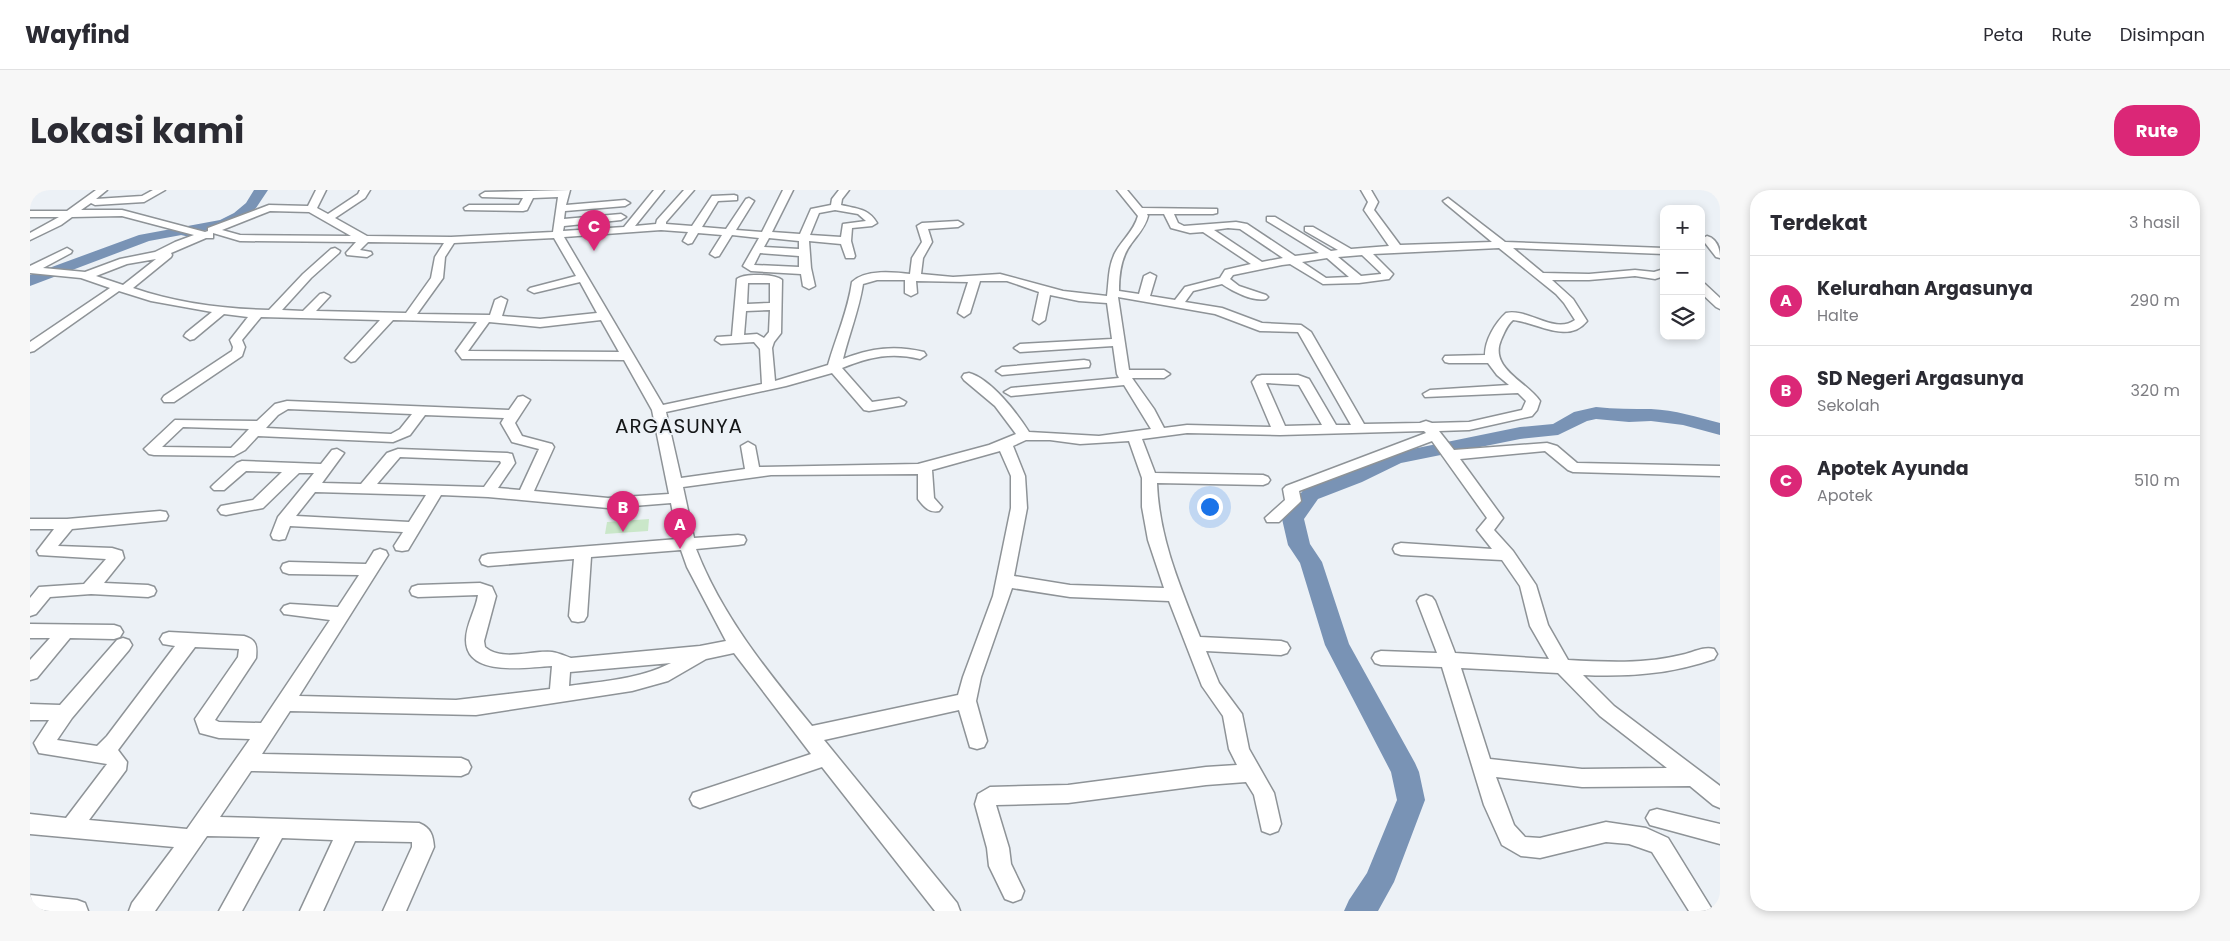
<!DOCTYPE html>
<html lang="id">
<meta charset="utf-8">
<style>
:root{--surface:#fff;--page:#f7f7f7;--text:#2b2b33;--muted:#7c7c81;--line:#e1e1e2;--accent:#db2777}
body{margin:0;font-family:Poppins,sans-serif;background:var(--page);color:var(--text)}
.controls{position:absolute;right:15px;top:15px;display:grid;overflow:hidden;border-radius:10px;box-shadow:0 2px 8px #0003}
.controls button{width:45px;height:45px;display:grid;place-items:center;padding:0;border:0;border-bottom:1px solid var(--line);background:var(--surface);color:var(--text);font:25px sans-serif}
.you{position:absolute;left:1179px;top:316px;width:18px;height:18px;margin:-12px;border:4px solid #fff;border-radius:50%;background:#1a73e8;box-shadow:0 0 0 8px #1a73e833}
.badge{display:grid;place-items:center;width:32px;height:32px;border-radius:50%;background:var(--accent);color:#fff;font-size:16px;font-weight:700}
.pin{position:absolute;translate:-50% -41px;filter:drop-shadow(0 1px 2px #0008)}
.pin::after{content:'';position:absolute;top:26px;width:18px;height:15px;background:inherit;clip-path:polygon(0 0,100% 0,50% 100%)}
.list{margin:0;padding:0;list-style:none}
h2{display:flex;justify-content:space-between;align-items:center;height:65px;margin:0;padding:0 20px;font-size:21px}
h2 small{font-size:16px;font-weight:400;color:var(--muted)}
.list li{display:grid;grid-template-columns:32px 1fr auto;gap:15px;align-items:center;box-sizing:border-box;height:90px;padding:0 20px;border-top:1px solid var(--line)}
.list b{display:block;font-size:19px;white-space:nowrap}
.list p{margin:0;font-size:16px;white-space:nowrap;color:var(--muted)}
.list em{font-size:16px;font-style:normal;color:var(--muted)}
.icon{flex:none;width:28px;height:28px;fill:none;stroke:currentColor;stroke-width:2;stroke-linecap:round;stroke-linejoin:round}
.map{position:relative;flex:none;width:1690px;height:721px;overflow:hidden;border-radius:20px}
header{display:flex;align-items:center;gap:30px;box-sizing:border-box;height:70px;padding:0 25px;background:var(--surface);border-bottom:1px solid var(--line)}
header strong{font-size:24px}
nav{display:flex;gap:28px;margin-inline-start:auto;font-size:18px}
.intro{display:flex;align-items:center;justify-content:space-between;box-sizing:border-box;height:120px;padding:0 30px}
h1{margin:0;font-size:35px}
.button{padding:12px 22px;border-radius:20px;background:var(--accent);color:#fff;font-size:18px;font-weight:700}
main{display:flex;gap:30px;padding:0 30px}
aside{flex:1;background:var(--surface);border-radius:20px;box-shadow:0 2px 8px #0003}
.map>svg:first-child{display:block}
.green{fill:#cae7c9}
.lines{fill:none;stroke-linecap:round;stroke-linejoin:round}
.stream{stroke:#7993b5;stroke-width:2.5}
.river{fill:#7993b5;fill-rule:evenodd}
.minor-casing{stroke:#8e9397;stroke-width:3}
.minor{fill:#fff;fill-rule:evenodd}
.labels{text-anchor:middle;stroke-width:4;stroke-linejoin:round;paint-order:stroke}
.quarter-label{font-size:20px;letter-spacing:1px;fill:#141617;stroke:#ecf1f6}
</style>
<header>
<strong>Wayfind</strong>
<nav><a>Peta</a><a>Rute</a><a>Disimpan</a></nav>
</header>
<div class="intro"><h1>Lokasi kami</h1><a class="button">Rute</a></div>
<main>
<div class="map">
<svg width="1690" height="721" viewBox="0 0 1690 721">
<rect width="100%" height="100%" fill="#ecf1f6"/>
<polygon class="green" points="619,329 618,341 575,344 577,332"/>
<g class="lines">
<polyline class="stream" points="148,43 161,46"/>
<g class="river">
<polygon points="224,0 238,0 226,18 214,29 200,36 119,51 0,96 0,85 109,45 190,30 204,23 216,13"/>
<path d="M1566 217C1585 219 1602 219 1621 219 1645 220 1667 227 1690 233V245L1653 235 1621 231 1599 232 1566 229 1557 231 1528 245 1490 249 1371 273 1332 292 1288 309 1274 329 1280 354 1292 372 1319 454 1385 573 1389 582 1395 610 1364 692 1348 721H1314L1319 710 1337 683 1367 610 1361 582 1295 455 1270 373 1258 355 1252 329 1274 299 1318 282 1358 264 1490 237 1523 234 1544 222Z"/>
</g>
<g class="minor-casing">
<g id="minor">
<path d="M66 0H77L66 9 112 6 123 0H135L114 12 65 15 61 13 51 20H92L175 42 178 41V38L239 15 278 16 286 0H296L287 18 298 24 328 4 330 0H340L335 8 305 28 337 46 421 47 523 42 528 7 503 8 497 20 493 21 435 20 434 18 439 15H489L493 8 452 7 450 5 455 2 540 0 536 15 595 10 600 13 595 16 535 21 534 29 591 24 596 27 591 30 534 36 533 41 594 37 624 0H634L605 36 626 34 627 30 654 0H664L636 32V34L662 36 682 6 704 5 707 6V10L688 11 672 37 696 39 716 9 719 8 724 11 706 40 732 42 753 0H763L742 42 770 44 781 19 801 15 802 9 809 0H819L812 9 811 15C827 19 838 18 847 33L842 36 822 38 821 51 825 66 824 68H816L811 54 779 51 781 78 785 96 779 99 773 96 771 84 721 81 713 76 729 48 702 45 689 66 685 67 680 64 692 45 668 43 662 53 658 54 653 51 658 42 631 40 534 47 633 215 732 194 730 159 724 152 691 154 685 150 687 147 702 146 707 89C714 83 745 84 752 90L751 143 744 152 742 158 745 191 798 175C806 147 818 121 822 92 835 79 864 82 880 84L882 68 892 52 887 36 892 33 928 31 933 34 928 37 898 39 902 52 893 68 891 84 923 87 970 84 1033 101 1077 106C1079 91 1078 77 1085 63 1092 50 1104 41 1108 26L1087 0H1097L1112 18 1187 19V23L1183 24H1144L1148 33 1154 36 1206 32 1217 34 1265 66 1289 63 1237 31V27H1245L1301 61 1308 60 1275 41V37H1283L1321 59 1359 56 1334 20 1338 12 1331 0H1341L1348 12 1344 20 1370 55 1462 52 1415 13 1413 11 1418 8 1475 52 1634 58V64L1483 58 1513 83 1559 84 1605 80 1624 82 1634 79V86L1625 89 1605 86 1559 90H1522L1543 109 1557 131C1538 155 1506 132 1483 130 1477 135 1474 143 1471 150 1459 178 1496 191 1510 211L1507 220 1502 226 1439 240 1409 241 1424 260 1517 253 1527 256 1547 273 1690 276V286L1543 282 1538 280 1515 261 1430 269 1473 328 1464 340 1483 361 1506 395 1518 435 1538 470C1576 472 1614 474 1651 465 1662 463 1673 456 1684 459L1687 464 1684 469C1641 484 1599 487 1553 485L1584 516 1690 596V618L1683 615 1660 596 1552 597 1466 587 1484 635 1495 647 1510 648 1576 632 1616 638 1638 648 1683 721H1659L1622 662 1599 654 1576 652 1510 668 1491 666 1472 655 1454 615 1412 477 1351 475 1345 473 1342 468 1345 463 1351 461 1407 463 1387 411 1390 407 1396 405 1402 407 1405 411 1425 463 1519 469 1500 436 1490 396 1472 370 1371 365 1365 363 1363 359 1365 355 1371 353 1462 359 1447 340 1457 328 1402 251 1269 301 1271 311 1268 314 1249 332H1237L1235 328 1255 310 1253 299 1256 296 1396 243 1394 241 1250 245 1157 243 1112 249 1125 283 1233 285 1238 287 1240 290 1238 293 1233 295 1127 293C1129 348 1150 396 1170 447L1251 451 1257 453 1260 458 1257 463 1251 465 1176 461 1189 493 1212 524 1219 559 1244 603 1251 634 1248 641 1240 644 1232 641 1224 605 1216 592 1176 595 1038 613 966 615 979 658 981 674 994 701 991 709 983 712 975 709 959 676 957 658 945 614 948 604 960 597 1038 595 1176 577 1207 575 1199 559 1193 526 1172 496 1139 411 1040 407 982 398 951 487 946 511 957 551 954 557 947 559 940 557 929 520 794 550 927 713 930 721H905L792 577 670 618 663 615 660 609 663 603 781 564 704 463 676 469 638 491 602 501 446 525 260 521 232 564 431 568 438 571 441 577 438 583 431 586 221 581 190 627 389 633C401 638 403 645 404 657L376 721H353L382 657V652L325 651 293 721H270L303 650 252 648 212 721H189L230 647 177 646 125 721H99L102 713 144 657 0 644V624L36 628 77 574 9 563 4 553 19 530H0V514L30 515 87 450 93 448 99 450 102 455 99 460 42 528 27 550 67 556 77 546 145 456 133 454 130 449 133 444 139 442 214 446C227 450 227 456 226 468L185 530 189 532 231 533 300 430 254 424 251 420 254 416 260 414 308 417 329 385 259 384 253 382 251 378 253 374 259 372 336 374 344 361 350 359 356 361 358 365 269 506 426 510 520 499 522 476C498 477 436 488 436 450 436 434 446 420 448 405L388 407 382 405 380 401 382 397 388 395 450 393 462 397 466 406 454 451 455 457C472 472 501 460 522 462 529 463 535 466 541 468L670 456 696 451 657 377 651 360 561 367 557 426 554 431 548 432 542 431 539 426 544 369 458 376 452 374 450 370 452 366 458 364 648 349 641 313 578 318 458 307 411 305 378 360 372 361 366 360 364 356 373 342 260 336 255 349 249 350 243 349 241 345 248 327 284 283H269L233 318 196 325 191 324 188 320 191 316 223 310 252 282 216 281 194 300H184L181 297 184 294 207 273 212 271 291 274 302 260 307 259 314 263 292 293 331 294 357 263 368 259 477 263 482 264 485 273 468 298 490 300 509 259 482 252 471 233 474 228 395 225 380 245 363 252 228 246 215 260 204 266 124 265 119 264 114 259 145 230 227 231 245 214 257 211 479 220 488 207 493 206 500 210 485 233 492 246 522 254 524 257 504 301 578 308 639 304 622 220 594 170 432 169 426 161 447 132 363 130 325 171 321 172 315 168 350 130 231 127 212 150 215 157 212 166 144 212H134L132 209 134 206 202 161 203 157 200 150 218 127 194 124 164 149 160 150 154 146 156 143 182 122 121 111 89 101 4 161 0 162V152L80 98 51 88 0 83V76L37 58 42 61 41 63 13 78 55 82 90 69 125 62 145 52 164 45 92 26 42 27 31 35 0 50V43L29 27H0V21H37ZM805 20 828 24 836 31 813 34 811 47 780 45 789 23ZM240 21 279 22 321 46 210 45 192 40ZM1117 24H1134L1141 38 1160 43 1173 42 1221 74 1195 80 1190 88 1155 97 1145 110 1120 106 1126 86 1120 83 1114 86 1109 104 1089 101C1089 84 1091 67 1101 54 1108 44 1115 38 1118 26ZM1198 38 1210 39 1253 68 1232 72 1184 40ZM183 43 210 51 326 52 316 63 317 65 337 67 342 64 341 62 330 60 338 52 414 53 405 67 401 88 376 123 286 121 300 106 294 103 290 104 273 121 252 120 281 88 309 63 310 61 305 58 301 59 273 84 239 120C194 119 146 113 103 98L141 67 142 65 141 63 176 48H183ZM524 48 546 86 500 98 498 100 504 103 550 92 567 123 510 129 472 126 477 110 471 107 465 110 460 125 387 124 413 88 415 67 424 53ZM739 48 769 51V59L734 57ZM1469 58 1526 104 1534 113 1545 130C1525 145 1498 118 1476 123 1465 133 1455 150 1455 165L1415 166 1413 169 1415 172 1419 173H1458L1467 185 1479 195 1400 200 1393 204 1395 207 1488 203 1496 211 1492 220 1439 232 1402 233 1396 231 1390 233 1334 234 1281 142 1271 135 1232 133 1192 118 1155 112 1163 101 1192 94C1202 101 1223 112 1236 109L1238 107 1236 105 1209 96 1200 89 1203 85 1252 75 1260 74 1293 94 1329 93 1359 89 1363 84 1343 64ZM730 63 769 66V77L724 75ZM1332 65 1351 83V84L1331 86 1308 67ZM1297 68 1319 87 1296 88 1272 72ZM126 69 93 95 66 86 97 74ZM847 90H875V103L881 106 887 103 886 91 938 92 928 123 934 127 940 123 950 91H977L1009 102 1003 130 1009 134 1015 130 1020 105 1049 111 1077 113 1082 149 990 154 984 158 990 162 1083 156 1087 184 1089 188 981 198 974 202 981 206 1094 195 1121 239 1069 246 999 242C987 223 961 189 939 183L934 184 932 187 934 190 965 216 986 244 959 255 888 274 729 277 725 256 718 252 711 256 715 279 651 288 636 222 756 196 802 183 834 220 839 221 874 215 876 212 869 208 842 212 812 178C839 167 861 162 890 169L896 165 894 162C865 155 841 158 813 169 819 144 829 120 833 94ZM718 93H740V113L717 114ZM1088 107 1185 124 1230 141 1268 142 1321 235H1306L1279 189 1268 185H1232L1227 186 1222 192 1241 237 1157 235 1134 238 1124 219 1102 188H1134L1140 184 1134 180H1099ZM740 120 739 142 734 148 727 144 714 145 716 121ZM571 130 589 162 438 161 459 132 510 137ZM1236 193 1269 195 1292 235 1255 236ZM258 219 382 224 370 239 361 244 236 238 248 225ZM153 237 219 239 201 258 132 257ZM996 250H1020L1050 254 1099 251 1112 288V317L1118 350 1134 398 1040 395 984 386 997 318 995 286 983 256ZM970 261 981 286V318L963 406 933 487 928 505 782 536C737 481 692 426 666 359L708 355 714 354 716 350 714 346 708 345 664 348 653 297 741 285 888 284V309C894 317 899 323 909 321L912 317 904 308 902 280ZM370 267 470 271 471 273 454 297 347 294ZM285 302 396 305 379 332 266 326ZM165 457 209 459 208 467 165 529 170 543 189 548 220 549 157 639 59 630 96 580 97 572 88 560ZM641 473C609 489 574 491 539 496L540 482ZM1431 478 1528 483 1570 526 1637 578 1552 579 1460 569Z"/>
<path d="M1677 46C1687 49 1690 59 1690 68L1686 67 1672 49Z"/>
<polygon points="1671,93 1675,94 1690,108 1690,119 1686,117 1671,103"/>
<polygon points="1054,170 1059,171 1060,174 1059,177 972,185 966,181 972,177"/>
<polygon points="130,321 136,322 138,326 136,330 42,339 28,356 82,358 92,361 94,368 74,393 118,395 124,397 126,401 124,405 118,407 61,404 20,407 6,424 0,426 0,408 9,397 54,394 76,369 9,365 7,361 24,339 0,339 0,329 37,329"/>
<polygon points="0,434 84,435 90,437 93,442 90,447 84,449 40,448 7,488 0,490 0,470 20,448 0,448"/>
<polygon points="1627,619 1690,634 1690,654 1620,635 1616,628 1620,621"/>
<polygon points="0,705 47,710 55,713 58,721 0,721"/>
</g>
</g>
<use href="#minor" class="minor"/>
</g>
<g class="labels">
<g class="quarter-label">
<text x="649" y="243">ARGASUNYA</text>
</g>
</g>
</svg>
<div class="controls">
<button>+</button>
<button>−</button>
<button><svg class="icon" aria-label="layers" viewBox="0 0 24 24"><path d="M12 4l9 5-9 5-9-5zM3 14l9 5 9-5"/></svg></button>
</div>
<div class="you"></div>
<div class="pin badge" style="left:650px;top:359px">A</div>
<div class="pin badge" style="left:593px;top:342px">B</div>
<div class="pin badge" style="left:564px;top:61px">C</div>
</div>
<aside>
<h2>Terdekat<small>3 hasil</small></h2>
<ul class="list">
<li><span class="badge">A</span><div><b>Kelurahan Argasunya</b><p>Halte</p></div><em>290 m</em></li>
<li><span class="badge">B</span><div><b>SD Negeri Argasunya</b><p>Sekolah</p></div><em>320 m</em></li>
<li><span class="badge">C</span><div><b>Apotek Ayunda</b><p>Apotek</p></div><em>510 m</em></li>
</ul>
</aside>
</main>
